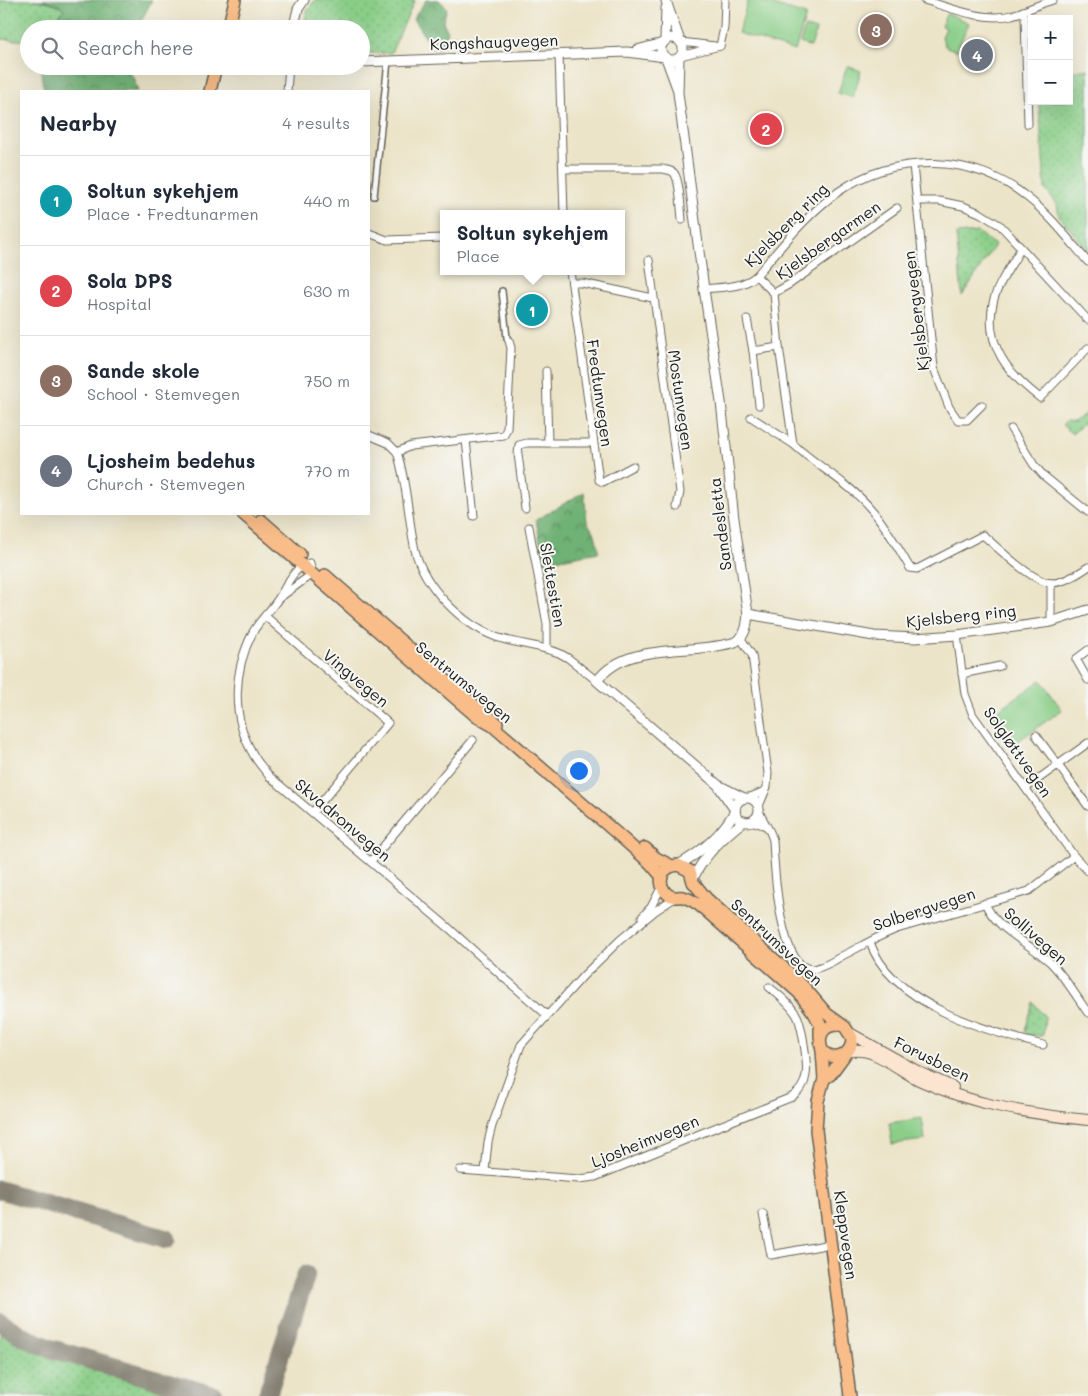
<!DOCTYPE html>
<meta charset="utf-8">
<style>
:root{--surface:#fff;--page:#f2f2f3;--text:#1f2937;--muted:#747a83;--line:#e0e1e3;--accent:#c8321e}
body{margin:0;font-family:Mali,sans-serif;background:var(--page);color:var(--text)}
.controls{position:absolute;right:15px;top:15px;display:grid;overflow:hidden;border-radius:0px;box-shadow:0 5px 20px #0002}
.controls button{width:45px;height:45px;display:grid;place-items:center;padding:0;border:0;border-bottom:1px solid var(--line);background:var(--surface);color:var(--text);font:25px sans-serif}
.you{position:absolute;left:578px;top:770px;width:18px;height:18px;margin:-12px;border:4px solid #fff;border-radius:50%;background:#1a73e8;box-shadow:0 0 0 8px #1a73e833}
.badge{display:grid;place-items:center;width:32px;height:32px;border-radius:50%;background:var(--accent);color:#fff;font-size:16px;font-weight:700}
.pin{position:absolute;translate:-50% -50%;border:2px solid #fff;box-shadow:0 1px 5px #0006}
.popup{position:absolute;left:440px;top:210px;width:185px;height:65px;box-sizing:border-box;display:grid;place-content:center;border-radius:0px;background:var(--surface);filter:drop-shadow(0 1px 4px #0005);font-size:16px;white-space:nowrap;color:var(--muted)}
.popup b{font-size:19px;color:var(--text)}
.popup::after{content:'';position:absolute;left:50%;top:100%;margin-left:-10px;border:10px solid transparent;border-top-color:var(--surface)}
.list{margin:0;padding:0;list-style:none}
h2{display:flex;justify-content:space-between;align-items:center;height:65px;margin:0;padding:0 20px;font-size:21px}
h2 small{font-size:16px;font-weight:400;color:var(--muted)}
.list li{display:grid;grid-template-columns:32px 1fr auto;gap:15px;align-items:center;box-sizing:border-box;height:90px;padding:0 20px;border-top:1px solid var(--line)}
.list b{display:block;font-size:19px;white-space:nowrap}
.list p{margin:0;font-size:16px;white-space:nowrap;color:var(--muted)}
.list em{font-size:16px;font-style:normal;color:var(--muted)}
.icon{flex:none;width:28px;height:28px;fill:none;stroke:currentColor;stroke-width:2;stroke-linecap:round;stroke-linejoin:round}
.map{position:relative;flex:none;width:1088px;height:1396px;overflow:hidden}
.search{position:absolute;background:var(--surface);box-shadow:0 5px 20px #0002;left:20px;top:20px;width:350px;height:55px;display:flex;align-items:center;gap:12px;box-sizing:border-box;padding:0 18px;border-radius:28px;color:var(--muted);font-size:19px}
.panel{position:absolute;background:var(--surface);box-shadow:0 5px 20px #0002;left:20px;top:90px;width:350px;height:425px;border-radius:0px}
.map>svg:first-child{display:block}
.green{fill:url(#green-dots);stroke:#537552}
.forest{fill:url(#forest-crowns);stroke:#466648}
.pitch{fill:#8ace88;stroke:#537552}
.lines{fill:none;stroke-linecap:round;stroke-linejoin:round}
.taxiway{stroke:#848072;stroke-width:19}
.pedestrian-casing{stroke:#656258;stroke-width:8}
.minor-casing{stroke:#656258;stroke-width:9}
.tertiary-casing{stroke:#656258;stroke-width:11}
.secondary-casing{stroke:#656258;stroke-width:12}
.primary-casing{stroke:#656258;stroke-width:14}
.pedestrian{stroke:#fff;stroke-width:5}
.minor{stroke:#fff;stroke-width:7}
.tertiary{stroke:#fff;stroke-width:9}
.secondary{stroke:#fce5d0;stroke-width:10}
.primary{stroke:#f8bd89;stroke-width:11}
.labels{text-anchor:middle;stroke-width:4;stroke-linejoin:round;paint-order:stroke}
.street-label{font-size:16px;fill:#1c1c1c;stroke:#f6f6f2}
</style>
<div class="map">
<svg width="1088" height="1396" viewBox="0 0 1088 1396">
<defs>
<pattern id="green-dots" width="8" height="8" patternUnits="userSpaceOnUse" patternTransform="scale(1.25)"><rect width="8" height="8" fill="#8ace88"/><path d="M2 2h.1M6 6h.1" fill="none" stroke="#76b075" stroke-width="1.8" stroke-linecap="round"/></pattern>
<pattern id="forest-crowns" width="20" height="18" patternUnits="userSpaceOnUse" patternTransform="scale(1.25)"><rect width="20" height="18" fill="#6fb174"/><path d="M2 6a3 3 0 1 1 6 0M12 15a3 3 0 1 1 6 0" fill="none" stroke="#5a8f5e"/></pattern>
</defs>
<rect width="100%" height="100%" fill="#f6f6f2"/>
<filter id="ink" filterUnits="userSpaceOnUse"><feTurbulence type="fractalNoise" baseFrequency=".02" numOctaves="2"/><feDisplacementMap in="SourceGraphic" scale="10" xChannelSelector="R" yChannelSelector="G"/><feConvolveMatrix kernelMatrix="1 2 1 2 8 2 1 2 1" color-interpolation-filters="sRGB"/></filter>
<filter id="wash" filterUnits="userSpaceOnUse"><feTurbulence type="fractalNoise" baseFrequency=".0096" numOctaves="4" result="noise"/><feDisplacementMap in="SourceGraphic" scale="20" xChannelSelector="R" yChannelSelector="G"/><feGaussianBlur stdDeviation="1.12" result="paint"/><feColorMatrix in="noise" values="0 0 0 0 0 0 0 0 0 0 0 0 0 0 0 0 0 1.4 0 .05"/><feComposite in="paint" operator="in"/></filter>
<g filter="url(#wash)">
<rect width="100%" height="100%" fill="#ece4c8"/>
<g class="green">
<polygon points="0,0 33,0 50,2 65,9 48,29 29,29 29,41 0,39"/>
<polygon points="315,0 415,0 391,53 361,53 361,29 303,29 307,11"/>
<polygon points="1088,69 1088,250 1059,216 1057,204 1045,189 1039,104 1040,101 1069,101 1069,72"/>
<polygon points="977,232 995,245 962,296 956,234"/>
<polygon points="1088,409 1088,420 1072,434 1062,425 1066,421 1074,422 1086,413"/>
<polygon points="1033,1002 1045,1017 1043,1036 1027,1035 1025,1031"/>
<polygon points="0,1330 31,1351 179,1396 0,1396"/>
</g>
<g class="forest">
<polygon points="33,0 152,0 137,29 48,29 64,9 50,2"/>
<polygon points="426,0 439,0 447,8 443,22 448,32 440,48 432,48 413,19"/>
<polygon points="41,66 126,66 133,77 138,91 44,91"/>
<polygon points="584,492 587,522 595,534 599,552 544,562 536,520"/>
</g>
<g class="pitch">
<polygon points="748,0 757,0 806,15 795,51 738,33"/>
<polygon points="947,13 969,23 956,51 945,46 942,37 946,28 941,26"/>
<polygon points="805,27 816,30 811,47 800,43"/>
<polygon points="847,66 861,71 853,98 838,93"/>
<polygon points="1041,680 1062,710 1011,746 990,716"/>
<polygon points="922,1118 925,1140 892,1144 889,1123"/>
</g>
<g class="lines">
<g class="taxiway">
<polyline points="0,1190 167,1239"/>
<polyline points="0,1322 24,1337 52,1349 215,1396"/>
<polyline points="267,1396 306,1275"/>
</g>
</g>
</g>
<g filter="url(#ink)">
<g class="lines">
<g class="pedestrian-casing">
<g id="pedestrian">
<polyline points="374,196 388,61"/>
<polyline points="502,291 507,338 509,341"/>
</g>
</g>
<g class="minor-casing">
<g id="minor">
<path d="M924 0C951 8 984 22 1012 15 1026 11 1039 4 1053 0"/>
<polyline points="1023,11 1025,17 1028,124"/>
<polyline points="681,42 715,46"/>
<polyline points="720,46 724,28 725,0"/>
<polyline points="559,55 564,214"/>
<polyline points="680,56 720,46"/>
<polyline points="287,91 289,66"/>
<polyline points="913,165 934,368 949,407 958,420 967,420 982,405"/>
<path d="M563 169H662C666 170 671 170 674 173 680 180 681 210 682 220"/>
<polyline points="918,201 939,201 963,206 980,213 1001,226 1088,320"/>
<polyline points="369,233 387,240 443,238"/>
<path d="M1021 248C1012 265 997 284 993 303 984 346 1009 374 1040 398L1088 348"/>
<polyline points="649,260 680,492 677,507"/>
<polyline points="570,271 599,480 603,482 633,466"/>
<path d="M756 276 774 293 779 347 793 444C818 467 849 483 871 509 887 527 898 548 910 568L917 569 983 535C997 547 1034 584 1053 583 1065 582 1078 574 1088 567"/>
<polyline points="572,283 582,283 653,298"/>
<path d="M704 289C722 287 742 288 756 276 781 247 807 214 838 192 895 152 975 154 1028 198 1051 216 1069 240 1088 262"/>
<polyline points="774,293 790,284 897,208"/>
<polyline points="747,319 753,351 759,405"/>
<polyline points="753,351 779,347"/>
<polyline points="546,371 548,443"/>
<polyline points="751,417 793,444"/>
<polyline points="1011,429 1034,465 1044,476 1088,512"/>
<path d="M369 435 388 443 397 452C407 483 408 518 415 550 424 586 461 624 496 637 516 644 538 645 559 653L568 658 597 681"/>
<polyline points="466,440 474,516"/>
<polyline points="397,452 411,446 504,435 507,428 511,348 509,341"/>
<polyline points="525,508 518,454 519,445 527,443 593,443"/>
<polyline points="529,527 547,624 547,648"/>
<polyline points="1051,583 1051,622"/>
<path d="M278 599 312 574 310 563C292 567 287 587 276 602 269 612 259 621 253 632 233 671 231 717 253 754 257 762 264 769 269 776L450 929 503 977 547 1015"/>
<polyline points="265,616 388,723 313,812"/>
<polyline points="957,635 965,694 973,715 1074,856 1088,871"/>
<polyline points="741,639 752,655 768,773 767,787 759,806"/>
<polyline points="1088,650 1076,659 1088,680"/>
<polyline points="962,674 1000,666"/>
<polyline points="1036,735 1088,806"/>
<polyline points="1026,788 1088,743"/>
<polyline points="748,798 765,791"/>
<path d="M759 812 770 832 773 840C774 863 779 980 817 968 826 966 834 961 842 956 860 947 878 936 897 929L1029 891 1074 856"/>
<polyline points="751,821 766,826"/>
<polyline points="371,861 473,740"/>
<path d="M985 903C996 930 1030 943 1051 963 1065 977 1076 996 1088 1013"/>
<polyline points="642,917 651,907 662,886"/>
<path d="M870 942C891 1004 985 1031 1043 1045"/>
<path d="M460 1170 579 1179 595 1177 702 1133 792 1097C799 1092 805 1084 806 1075 808 1064 802 1023 796 1014 789 1003 779 995 769 987"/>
<polyline points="485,1171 488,1142 492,1126 521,1045 583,976 620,940 655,911 676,897"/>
<polyline points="763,1214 771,1255 831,1244"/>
</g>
</g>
<g class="tertiary-casing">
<g id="tertiary">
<polyline points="666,1 680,41"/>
<polyline points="293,29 298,9 304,0"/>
<circle cx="672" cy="49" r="11"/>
<polyline points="665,41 666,8"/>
<polyline points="637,50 663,43"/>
<polyline points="666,58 677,88"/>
<path d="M679 58 678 93 704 289 721 402 734 519 748 614C747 625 746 636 735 642 692 656 627 640 597 681L718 785 744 798"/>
<polyline points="361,62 627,52 665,57"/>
<polyline points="748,614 874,636 915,638 957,635 1051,622 1088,610"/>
<polyline points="719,787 735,810"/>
<circle cx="747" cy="810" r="12"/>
<path d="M678 865C702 852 722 834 735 811"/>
<path d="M693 879C704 855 723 837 744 821"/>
</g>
</g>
<g class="secondary-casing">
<g id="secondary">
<polyline points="850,1033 919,1072 953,1087"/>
<path d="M848 1052C874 1045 898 1071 921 1081 973 1105 1031 1114 1088 1120"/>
</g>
</g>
<g class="primary-casing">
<g id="primary">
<polyline points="228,29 235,0"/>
<polyline points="210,91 216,66"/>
<polyline points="243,514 477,717 493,726 621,837 650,863 662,877"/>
<polyline points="261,520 300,554"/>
<polyline points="325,575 470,701 497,723"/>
<polyline points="645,848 656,858 672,866"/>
<path d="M820 1037V1024L814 1013 799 993 704 909C698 904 691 899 683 897 677 896 681 897 675 897 665 896 659 885 662 876 665 868 671 866 678 865L690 871 693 882 706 898 784 968 804 987 827 1014 845 1027 852 1038C852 1056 833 1064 822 1050 817 1035 824 1024 840 1025"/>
<polyline points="822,1050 824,1079 818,1101 816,1130 850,1396"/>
<polyline points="824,1079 830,1075 844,1056"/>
</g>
</g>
<use href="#pedestrian" class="pedestrian"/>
<use href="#minor" class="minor"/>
<use href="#tertiary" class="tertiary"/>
<use href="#secondary" class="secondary"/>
<use href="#primary" class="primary"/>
</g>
</g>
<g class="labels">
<g class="street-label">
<text transform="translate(494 42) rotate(-2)" y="6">Kongshaugvegen</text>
<text transform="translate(786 225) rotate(-45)" y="6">Kjelsberg ring</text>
<text transform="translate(828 240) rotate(-35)" y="6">Kjelsbergarmen</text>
<text transform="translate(916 311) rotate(-97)" y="6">Kjelsbergvegen</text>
<text transform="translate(600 393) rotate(82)" y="6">Fredtunvegen</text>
<text transform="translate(681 400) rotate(82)" y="6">Mostunvegen</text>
<text transform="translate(720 524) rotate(-97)" y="6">Sandesletta</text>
<text transform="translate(553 585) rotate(80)" y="6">Slettestien</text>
<text transform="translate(961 616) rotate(-6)" y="6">Kjelsberg ring</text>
<text transform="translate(356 678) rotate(40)" y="6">Vingvegen</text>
<text transform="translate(464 682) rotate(39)" y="6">Sentrumsvegen</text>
<text transform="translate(1018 752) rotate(55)" y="6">Solgløttvegen</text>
<text transform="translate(343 820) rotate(40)" y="6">Skvadronvegen</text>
<text transform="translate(924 909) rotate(-18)" y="6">Solbergvegen</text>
<text transform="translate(1036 936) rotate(41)" y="6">Sollivegen</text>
<text transform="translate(777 942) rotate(43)" y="6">Sentrumsvegen</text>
<text transform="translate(932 1059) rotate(26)" y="6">Forusbeen</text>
<text transform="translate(645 1141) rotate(-22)" y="6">Ljosheimvegen</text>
<text transform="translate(846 1235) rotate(82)" y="6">Kleppvegen</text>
</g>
</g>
</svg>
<div class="controls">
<button>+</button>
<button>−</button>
</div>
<div class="you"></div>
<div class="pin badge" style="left:532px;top:310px;background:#0f9aa8">1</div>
<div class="popup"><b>Soltun sykehjem</b>Place</div>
<div class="pin badge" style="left:766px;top:129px;background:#e0444e">2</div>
<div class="pin badge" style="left:876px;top:30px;background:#8d6e63">3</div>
<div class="pin badge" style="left:977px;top:55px;background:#6b7280">4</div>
<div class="search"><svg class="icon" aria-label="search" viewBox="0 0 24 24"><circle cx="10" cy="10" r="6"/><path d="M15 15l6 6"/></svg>Search here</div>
<section class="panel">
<h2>Nearby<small>4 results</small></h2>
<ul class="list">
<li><span class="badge" style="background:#0f9aa8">1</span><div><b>Soltun sykehjem</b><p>Place · Fredtunarmen</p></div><em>440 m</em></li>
<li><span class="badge" style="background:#e0444e">2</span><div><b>Sola DPS</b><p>Hospital</p></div><em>630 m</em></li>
<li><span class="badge" style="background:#8d6e63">3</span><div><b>Sande skole</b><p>School · Stemvegen</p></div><em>750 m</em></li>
<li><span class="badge" style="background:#6b7280">4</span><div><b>Ljosheim bedehus</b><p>Church · Stemvegen</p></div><em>770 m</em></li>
</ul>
</section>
</div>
